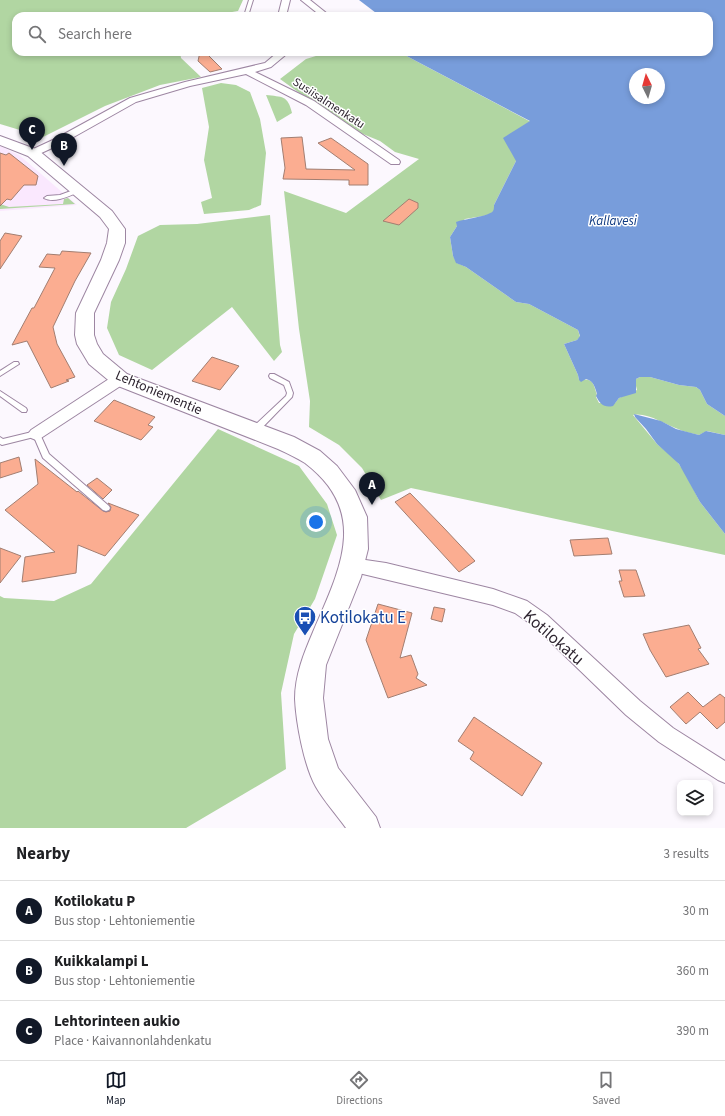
<!DOCTYPE html>
<meta charset="utf-8">
<style>
:root{--surface:#fff;--page:#f2f2f2;--text:#202124;--muted:#757577;--line:#e0e0e0;--accent:#111827}
body{margin:0;font-family:"Source Sans 3",sans-serif;background:var(--page);color:var(--text)}
.controls{position:absolute;right:12px;bottom:12px;display:grid;overflow:hidden;border-radius:8px;box-shadow:0 2px 6px #0003}
.controls button{width:36px;height:36px;display:grid;place-items:center;padding:0;border:0;border-bottom:1px solid var(--line);background:var(--surface);color:var(--text);font:20px sans-serif}
.compass{position:absolute;left:629px;top:68px;width:36px;height:36px;border-radius:50%;background:var(--surface);box-shadow:0 2px 6px #0003;rotate:355deg}
.you{position:absolute;left:316px;top:522px;width:14px;height:14px;margin:-10px;border:3px solid #fff;border-radius:50%;background:#1a73e8;box-shadow:0 0 0 6px #1a73e833}
.badge{display:grid;place-items:center;width:26px;height:26px;border-radius:50%;background:var(--accent);color:#fff;font-size:13px;font-weight:700}
.pin{position:absolute;translate:-50% -33px;filter:drop-shadow(0 1px 2px #0008)}
.pin::after{content:'';position:absolute;top:21px;width:14px;height:12px;background:inherit;clip-path:polygon(0 0,100% 0,50% 100%)}
.list{margin:0;padding:0;list-style:none}
h2{display:flex;justify-content:space-between;align-items:center;height:52px;margin:0;padding:0 16px;font-size:17px}
h2 small{font-size:13px;font-weight:400;color:var(--muted)}
.list li{display:grid;grid-template-columns:26px 1fr auto;gap:12px;align-items:center;box-sizing:border-box;height:60px;padding:0 16px;border-top:1px solid var(--line)}
.list b{display:block;font-size:15px;white-space:nowrap}
.list p{margin:0;font-size:13px;white-space:nowrap;color:var(--muted)}
.list em{font-size:13px;font-style:normal;color:var(--muted)}
.icon{flex:none;width:22px;height:22px;fill:none;stroke:currentColor;stroke-width:2;stroke-linecap:round;stroke-linejoin:round}
.map{position:relative;flex:none;width:725px;height:828px;overflow:hidden}
.search{position:absolute;background:var(--surface);box-shadow:0 2px 6px #0003;left:12px;right:12px;top:12px;height:44px;display:flex;align-items:center;gap:10px;box-sizing:border-box;padding:0 14px;border-radius:12px;color:var(--muted);font-size:15px}
.sheet{height:232px;background:var(--surface)}
nav{display:flex;justify-content:space-around;align-items:center;box-sizing:border-box;height:56px;border-top:1px solid var(--line);background:var(--surface);font-size:11px;color:var(--muted)}
nav a{display:grid;justify-items:center;gap:2px}
nav .on{color:var(--accent)}
.map>svg:first-child{display:block}
.built{fill:#fae8fe}
.green{fill:#b1d6a2}
.water{fill:#789ddb;fill-rule:evenodd}
.building{fill:#fbad91;stroke:#a27e71}
.lines{fill:none;stroke-linecap:round;stroke-linejoin:round}
.lane-casing{stroke:#9d86a2;stroke-width:2}
.street-casing{stroke:#9d86a2;stroke-width:2}
.secondary-casing{stroke:#9d86a2;stroke-width:2}
.lane{fill:#fff;fill-rule:evenodd}
.street{fill:#fff;fill-rule:evenodd}
.secondary{fill:#fff;fill-rule:evenodd}
.labels{text-anchor:middle;stroke-width:3;stroke-linejoin:round;paint-order:stroke}
.far-street-label{font-size:12px;fill:#2f2631;stroke:#fff}
.far-water-label{font-size:13px;font-style:italic;fill:#0f3a82;stroke:#fff}
.street-label{font-size:14px;fill:#2f2631;stroke:#fff}
.near-transit-label{font-size:17px;fill:#164399;stroke:#fff;text-anchor:start}
.near-street-label{font-size:17px;fill:#2f2631;stroke:#fff}
</style>
<div class="map">
<svg width="725" height="828" viewBox="0 0 725 828">
<rect width="100%" height="100%" fill="#fcf8fe"/>
<polygon class="built" points="0,146 19,155 77,205 0,211"/>
<g class="green">
<polygon points="0,0 243,0 238,11 209,16 16,16 16,52 180,52 181,58 201,77 160,85 105,106 43,137 0,124"/>
<path d="M329 52H399L531 122 516 161 494 205V211L489 215 465 219 457 226 450 237 453 256 457 263 466 267 516 302 529 304 578 330 580 337 577 340 564 344 578 375 579 380C593 378 593 382 597 395L596 397 599 403H615L619 398 637 390 635 382 636 379 640 377H650L679 385 696 387 700 390 707 404 725 416V435L707 431 699 435C692 433 684 432 678 429 666 425 647 412 633 415L657 444 675 459 684 471 700 502 725 534V555L411 488 381 500 362 468 339 445 309 427 310 401 299 329 284 191 346 213 419 159 395 152 380 141 358 132 319 107 280 79 306 59Z"/>
<polygon points="221,83 236,85 250,92 260,119 266,153 261,205 249,210 204,214 201,202 212,198 204,160 209,127 202,88"/>
<path d="M266 95C282 97 288 95 292 113L277 122Z"/>
<polygon points="68,198 75,204 0,209 0,204 9,207 63,204 64,199"/>
<polygon points="270,215 280,345 282,352 274,361 232,307 152,370 119,355 107,328 111,302 126,269 138,236 160,225 197,224"/>
<polygon points="218,429 299,466 327,504 337,535 315,599 294,634 281,693 286,769 186,828 0,828 0,596 4,598 54,601 91,584"/>
</g>
<g class="water">
<path d="M359 0H725V416L707 404 700 390 696 387 679 385 650 377H640L636 379V393L619 398 613 406C604 408 600 404 596 396L597 394C595 388 594 381 586 379L581 382 579 380 578 375 564 344 577 340 580 336 578 330 529 304 516 302 466 267 456 263 453 256 450 237 457 226 456 222C464 219 490 216 493 211 494 210 494 206 494 205L516 161 503 138 530 121 399 52H709V16H380ZM635 74H659V98H635Z"/>
<polygon points="634,414 661,421 676,429 699,435 706,431 725,435 725,534 700,502 679,464 657,444 646,429 635,417"/>
</g>
<g class="building">
<polygon points="200,52 205,52 222,69 210,72 198,61"/>
<polygon points="302,137 306,169 355,170 318,143 331,138 368,164 368,185 349,185 349,180 283,179 285,168 281,138"/>
<polygon points="0,153 6,155 9,153 38,176 36,185 24,185 11,200 7,199 0,206"/>
<polygon points="409,199 418,203 418,208 399,225 383,221"/>
<polygon points="5,233 22,236 0,269 0,241"/>
<polygon points="62,251 91,253 75,281 53,327 57,344 75,377 66,380 69,381 51,388 27,341 12,345 32,308 34,308 55,268 39,267 47,254 60,255"/>
<polygon points="212,357 239,366 220,390 192,381"/>
<polygon points="114,400 155,417 148,425 153,427 141,440 94,421"/>
<polygon points="19,457 22,471 0,478 0,463"/>
<polygon points="35,459 77,492 78,491 103,511 106,512 110,511 111,507 108,503 139,515 105,556 78,545 76,573 22,582 25,557 55,552 5,510 38,484"/>
<polygon points="97,478 112,490 103,499 87,485"/>
<polygon points="410,493 443,527 475,561 459,572 395,502"/>
<polygon points="608,538 612,554 574,556 570,540"/>
<polygon points="0,548 21,556 0,583"/>
<polygon points="619,570 636,570 645,596 624,597 619,581 622,581"/>
<polygon points="378,604 412,613 400,658 411,655 418,674 416,678 427,685 388,698 366,640"/>
<polygon points="434,607 445,609 442,622 431,619"/>
<polygon points="689,625 701,648 698,649 709,664 666,677 650,650 643,634"/>
<polygon points="688,692 703,707 720,694 725,698 725,722 717,729 700,712 686,724 670,707"/>
<polygon points="474,717 542,763 522,796 470,759 474,752 458,741"/>
</g>
<g class="lines">
<g class="lane-casing">
<g id="lane">
<polygon points="249,0 253,0 248,16 244,16"/>
<path d="M79 188 81 189V191C71 195 55 204 44 198L47 196 60 195Z"/>
<polygon points="14,362 18,362 19,364 0,376 0,371"/>
<polygon points="270,374 274,374 289,382 293,393 292,397 258,432 252,432 251,430 252,428 286,396 287,393 284,385 270,378 269,376"/>
<polygon points="0,391 26,408 27,410 26,412 22,412 0,396"/>
<polygon points="36,431 39,432 49,454 109,506 110,508 109,510 106,511 103,510 43,458 34,437 2,445 0,444 0,437 3,439"/>
</g>
</g>
<g class="street-casing">
<g id="street">
<polygon points="282,0 290,0 286,16 278,16"/>
<polygon points="301,0 310,0 330,16 321,16"/>
<polygon points="278,52 289,52 271,67 255,72 314,101 399,160 400,162 399,164 391,164 306,105 246,74 190,86 136,102 63,143 37,155 29,155 28,153 29,151 55,139 130,98 185,82 265,63"/>
<polygon points="120,374 125,375 127,379 125,383 41,438 36,440 31,438 28,434 31,430 115,375"/>
<polygon points="352,558 386,563 493,589 527,601 547,615 640,701 673,728 725,761 725,783 718,780 659,742 626,715 535,627 515,613 493,605 346,570 343,565 346,560"/>
</g>
</g>
<g class="secondary-casing">
<path id="secondary" d="M0 136 38 150 112 211 125 229V243L119 260 94 313V335L97 344 103 354 127 374 294 437 320 451 337 466 355 490 367 517 368 549 361 577 326 665 323 698 328 739 338 768 376 817 380 828H346C336 814 324 801 316 787 304 766 296 722 295 699 295 675 304 653 313 632 339 571 371 513 305 463 297 458 287 453 278 449L113 384 89 364 77 344 75 335 76 313 101 260 107 243 109 229 100 217 28 156 0 145Z"/>
</g>
<use href="#lane" class="lane"/>
<use href="#street" class="street"/>
<use href="#secondary" class="secondary"/>
</g>
<defs>
<g id="bus-pin" transform="scale(1.15)"><path d="M0 17L-7.5 6A9.5 9.5 0 1 1 7.5 6Z" fill="#1a4fb4" stroke="#fff"/><path d="M-5-6H5V4H4V6H2V4H-2V6H-4V4H-5ZM-3.5-4V0h7V-4ZM-3.5 1.2v1.5H-2V1.2ZM2 1.2v1.5H3.5V1.2Z" fill="#fff"/></g>
</defs>
<g fill-rule="evenodd">
<use href="#bus-pin" x="305" y="617"/>
</g>
<g class="labels">
<g class="far-street-label">
<text transform="translate(329 103) rotate(33)" y="4">Susiisalmenkatu</text>
</g>
<g class="far-water-label">
<text x="613" y="225">Kallavesi</text>
</g>
<g class="street-label">
<text transform="translate(159 392) rotate(23)" y="5">Lehtoniementie</text>
</g>
<g class="near-transit-label">
<text x="320" y="623">Kotilokatu E</text>
</g>
<g class="near-street-label">
<text transform="translate(554 637) rotate(41)" y="6">Kotilokatu</text>
</g>
</g>
</svg>
<div class="controls">
<button><svg class="icon" aria-label="layers" viewBox="0 0 24 24"><path d="M12 4l9 5-9 5-9-5zM3 14l9 5 9-5"/></svg></button>
</div>
<svg class="compass" viewBox="-18 -18 36 36"><path d="M0-13l5 13h-10z" fill="#e53935"/><path d="M0 13l5-13h-10z" fill="#757577"/></svg>
<div class="you"></div>
<div class="pin badge" style="left:372px;top:505px">A</div>
<div class="pin badge" style="left:64px;top:166px">B</div>
<div class="pin badge" style="left:32px;top:150px">C</div>
<div class="search"><svg class="icon" aria-label="search" viewBox="0 0 24 24"><circle cx="10" cy="10" r="6"/><path d="M15 15l6 6"/></svg>Search here</div>
</div>
<section class="sheet">
<h2>Nearby<small>3 results</small></h2>
<ul class="list">
<li><span class="badge">A</span><div><b>Kotilokatu P</b><p>Bus stop · Lehtoniementie</p></div><em>30 m</em></li>
<li><span class="badge">B</span><div><b>Kuikkalampi L</b><p>Bus stop · Lehtoniementie</p></div><em>360 m</em></li>
<li><span class="badge">C</span><div><b>Lehtorinteen aukio</b><p>Place · Kaivannonlahdenkatu</p></div><em>390 m</em></li>
</ul>
</section>
<nav>
<a class="on"><svg class="icon" aria-label="map" viewBox="0 0 24 24"><path d="M3 6l6-2 6 2 6-2v14l-6 2-6-2-6 2zM9 4v14M15 6v14"/></svg>Map</a>
<a><svg class="icon" aria-label="directions" viewBox="0 0 24 24"><path d="M12 3l9 9-9 9-9-9zM9 14v-3h6M13 9l2 2-2 2"/></svg>Directions</a>
<a><svg class="icon" aria-label="saved" viewBox="0 0 24 24"><path d="M7 4h10v16l-5-4-5 4z"/></svg>Saved</a>
</nav>
